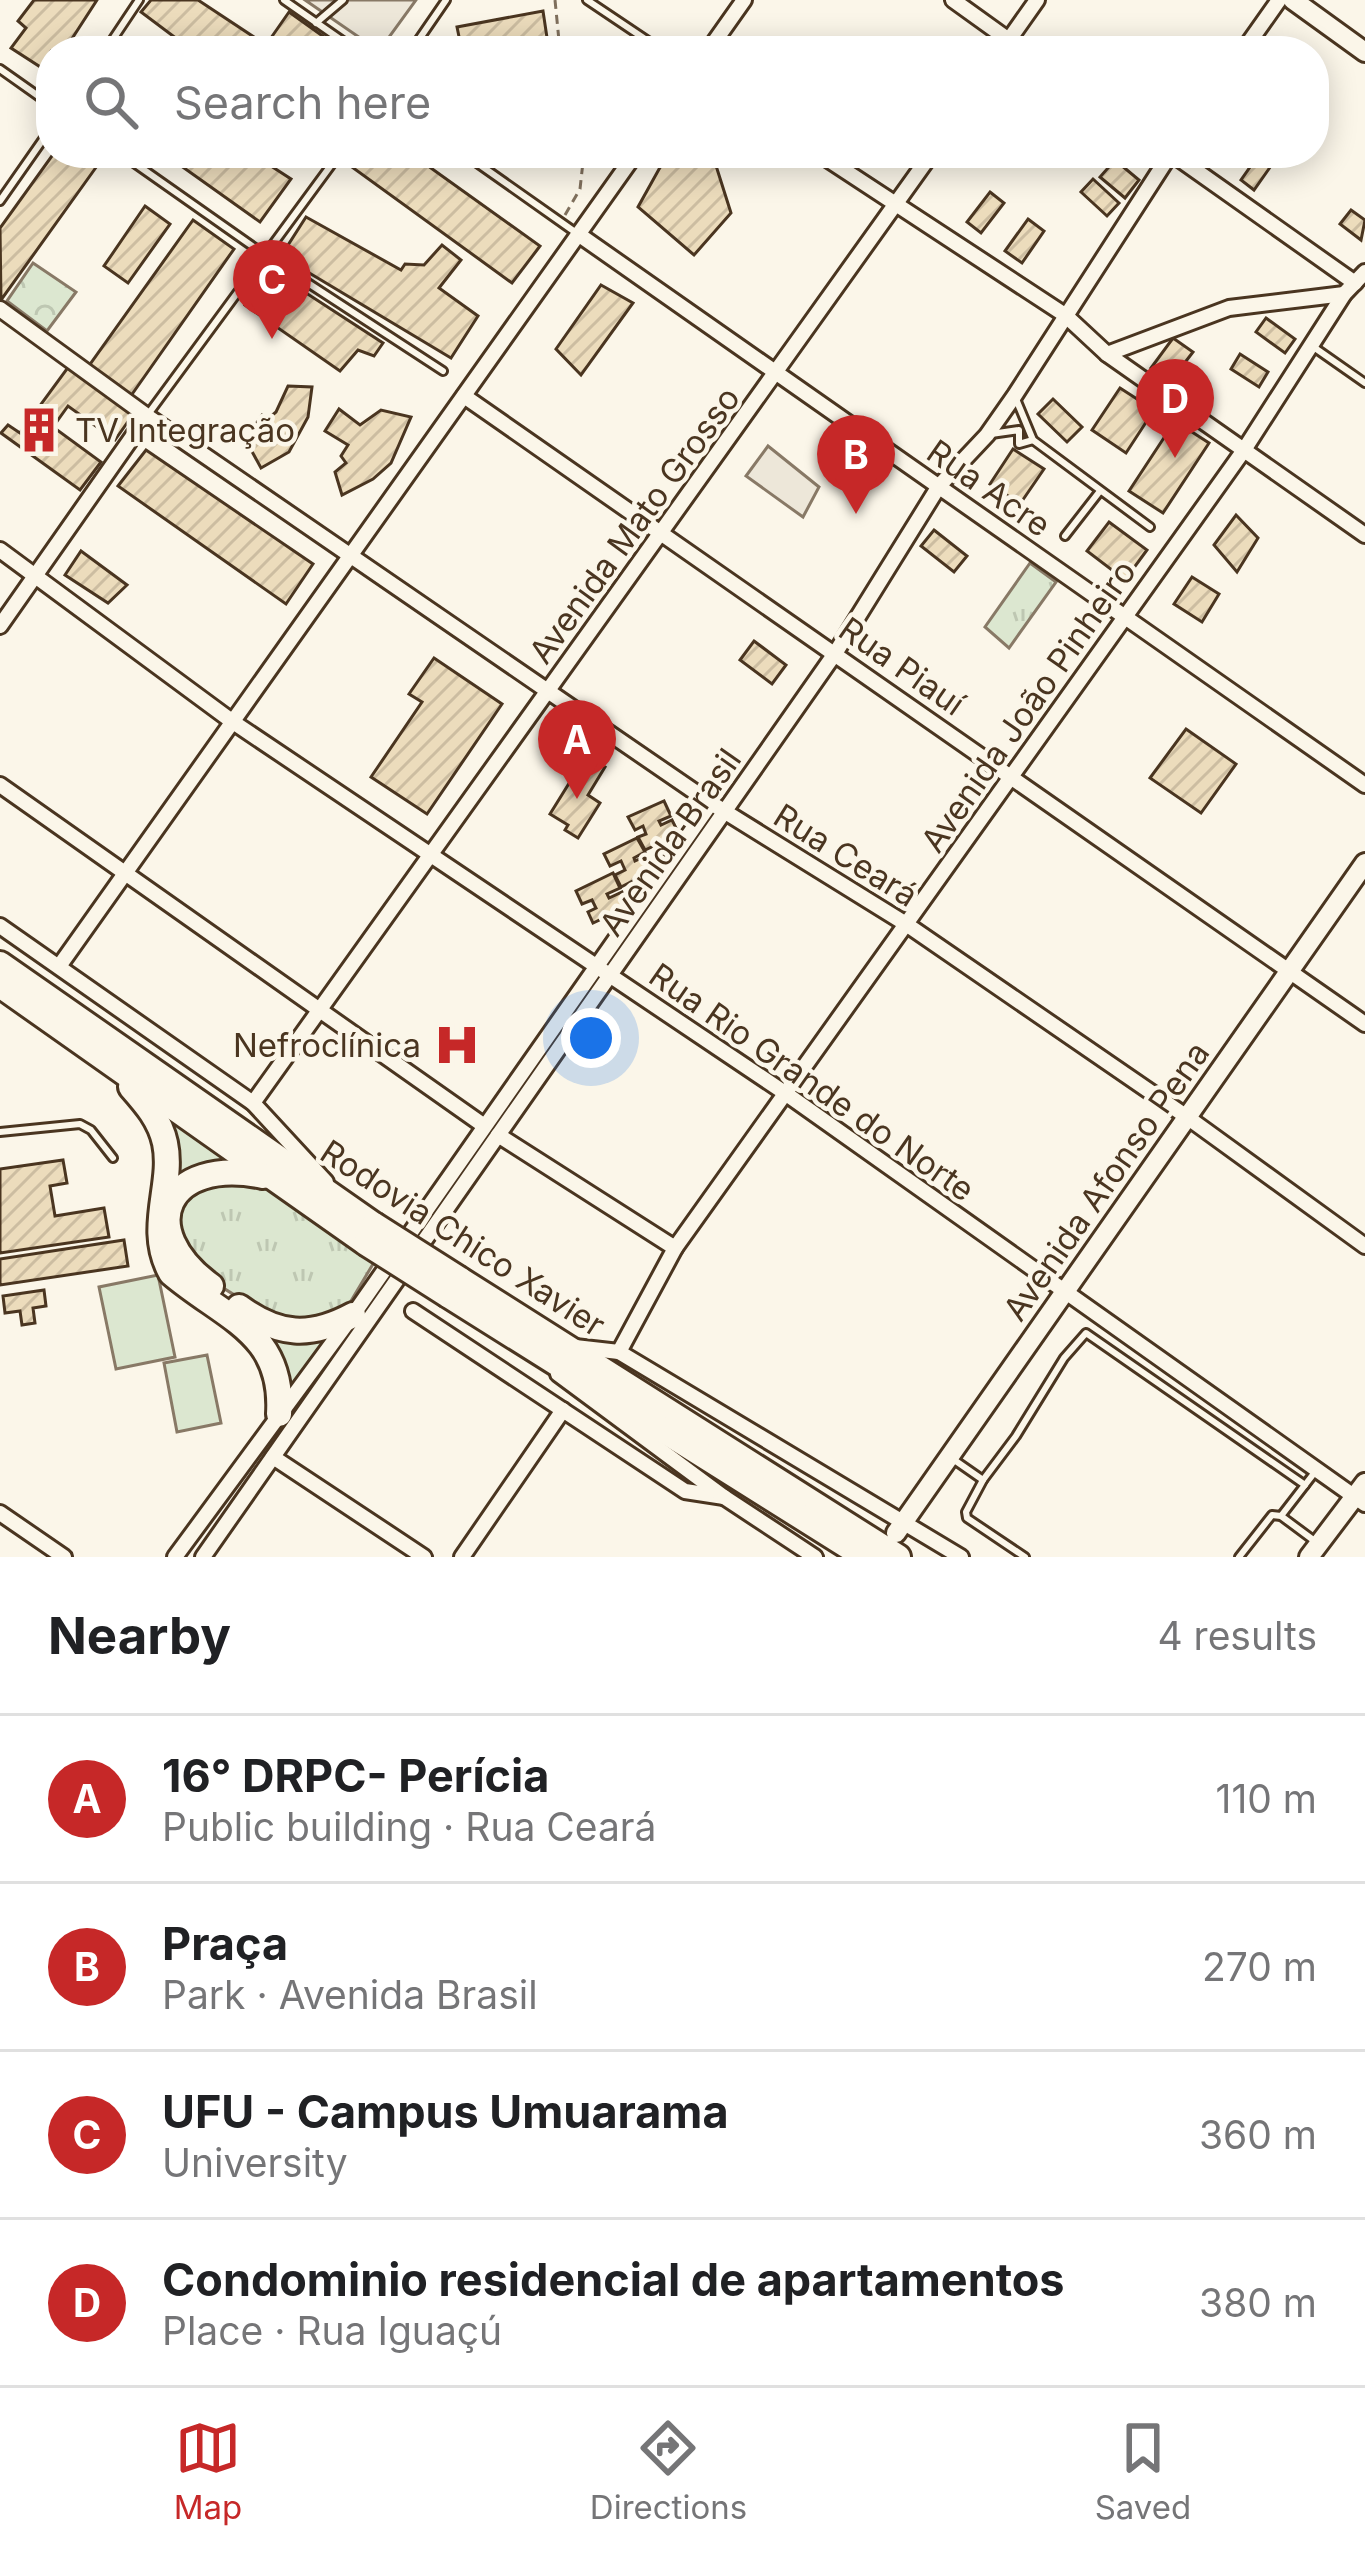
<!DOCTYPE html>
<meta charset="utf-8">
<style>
:root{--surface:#fff;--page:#f2f2f2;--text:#202124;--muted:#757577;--line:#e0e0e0;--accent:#c62828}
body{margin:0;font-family:Inter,sans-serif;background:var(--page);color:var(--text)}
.you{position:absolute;left:591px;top:1038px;width:42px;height:42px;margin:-30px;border:9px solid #fff;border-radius:50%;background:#1a73e8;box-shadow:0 0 0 18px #1a73e833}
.badge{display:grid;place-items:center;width:78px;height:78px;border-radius:50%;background:var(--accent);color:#fff;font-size:39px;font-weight:700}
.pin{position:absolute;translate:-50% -99px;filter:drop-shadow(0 3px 6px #0008)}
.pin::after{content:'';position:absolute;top:63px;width:42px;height:36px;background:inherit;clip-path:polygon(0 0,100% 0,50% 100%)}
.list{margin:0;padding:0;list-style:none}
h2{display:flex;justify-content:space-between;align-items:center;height:156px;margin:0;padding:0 48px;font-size:51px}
h2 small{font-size:39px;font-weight:400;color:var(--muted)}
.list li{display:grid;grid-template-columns:78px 1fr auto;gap:36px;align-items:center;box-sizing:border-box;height:168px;padding:0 48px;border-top:3px solid var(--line)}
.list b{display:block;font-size:45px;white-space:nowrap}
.list p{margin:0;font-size:39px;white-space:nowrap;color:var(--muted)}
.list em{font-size:39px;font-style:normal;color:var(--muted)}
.icon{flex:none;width:66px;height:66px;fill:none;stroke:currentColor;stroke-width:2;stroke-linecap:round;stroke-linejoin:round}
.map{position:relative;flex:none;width:1365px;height:1557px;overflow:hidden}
.search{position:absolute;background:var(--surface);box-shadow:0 6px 30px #0003;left:36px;right:36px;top:36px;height:132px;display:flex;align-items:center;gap:30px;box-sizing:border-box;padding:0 42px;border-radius:48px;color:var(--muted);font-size:45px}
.sheet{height:828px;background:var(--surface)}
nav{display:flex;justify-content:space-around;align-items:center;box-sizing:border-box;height:168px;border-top:3px solid var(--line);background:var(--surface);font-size:33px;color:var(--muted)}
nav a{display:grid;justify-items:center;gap:6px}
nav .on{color:var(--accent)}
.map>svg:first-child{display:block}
.grass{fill:url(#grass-tufts);stroke:#887966;stroke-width:3}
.forest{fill:url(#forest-crowns);stroke:#887966;stroke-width:3}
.pitch{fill:#dce7d0;stroke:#887966;stroke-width:3}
.parking{fill:#ede7d9;stroke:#887966;stroke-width:3}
.building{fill:url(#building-hatch);stroke:#4a3520;stroke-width:3}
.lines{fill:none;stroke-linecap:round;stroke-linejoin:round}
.lane-casing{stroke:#4a3520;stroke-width:12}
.street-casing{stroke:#4a3520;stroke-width:20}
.secondary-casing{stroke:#4a3520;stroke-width:24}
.highway-casing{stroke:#4a3520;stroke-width:30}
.path{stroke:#7f6f5c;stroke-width:3;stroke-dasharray:9 6;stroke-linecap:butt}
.lane{stroke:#fbf6e9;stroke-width:6}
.street{stroke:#fbf6e9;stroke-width:14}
.secondary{stroke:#fbf6e9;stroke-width:18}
.highway{stroke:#fbf6e9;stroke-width:24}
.highway-bridge-casing{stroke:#4a3520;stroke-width:30;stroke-linecap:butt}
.highway-bridge{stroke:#fbf6e9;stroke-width:24}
.labels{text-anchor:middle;stroke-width:9;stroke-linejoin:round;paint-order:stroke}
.poi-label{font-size:33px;fill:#4a3520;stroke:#fbf6e9;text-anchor:start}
.street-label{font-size:33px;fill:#4a3520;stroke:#fbf6e9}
</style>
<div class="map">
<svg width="1365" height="1557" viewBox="0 0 1365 1557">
<defs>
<pattern id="grass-tufts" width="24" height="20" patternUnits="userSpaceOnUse" patternTransform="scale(3)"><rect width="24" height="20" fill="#dce7d0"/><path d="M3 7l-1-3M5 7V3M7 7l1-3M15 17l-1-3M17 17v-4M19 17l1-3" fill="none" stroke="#bec7b2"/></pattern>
<pattern id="forest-crowns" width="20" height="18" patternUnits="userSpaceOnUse" patternTransform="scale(3)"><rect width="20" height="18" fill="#dce7d0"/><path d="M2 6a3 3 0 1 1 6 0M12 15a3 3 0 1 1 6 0" fill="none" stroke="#bec7b2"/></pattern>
<pattern id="building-hatch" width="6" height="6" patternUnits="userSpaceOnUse" patternTransform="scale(3)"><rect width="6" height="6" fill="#ecdcbc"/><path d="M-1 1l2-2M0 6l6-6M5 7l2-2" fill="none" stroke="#ccbda1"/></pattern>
</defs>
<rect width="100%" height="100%" fill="#fbf6e9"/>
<g class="grass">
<polygon points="1030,563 1056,582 1009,648 985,627"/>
<path d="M167 1113 232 1164 201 1169 175 1181C151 1238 182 1274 227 1306 260 1329 289 1344 331 1333L284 1399C284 1318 213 1321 175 1269 149 1234 175 1158 167 1113Z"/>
<path d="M217 1177 259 1183 376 1259 348 1306 298 1326C248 1303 167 1273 180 1205Z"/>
</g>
<polygon class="forest" points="33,263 76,292 47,331 7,301"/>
<g class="pitch">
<polygon points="158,1275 175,1357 116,1369 99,1287"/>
<polygon points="207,1355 221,1423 177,1432 164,1363"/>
</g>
<g class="parking">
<polygon points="305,0 416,0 379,51"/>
<polygon points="768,446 819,487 803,517 746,476"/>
</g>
<g class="building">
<polygon points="34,0 97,0 64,51 51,51 42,68 11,48 26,28 18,21"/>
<polygon points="151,0 198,0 266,45 289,12 331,42 325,51 305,46 302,51 193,51 141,12"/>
<polygon points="543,11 549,51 462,51 457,27"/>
<polygon points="54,153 93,153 102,159 1,300 0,228"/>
<polygon points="163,153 251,153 291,179 260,222"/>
<polygon points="352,153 410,153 540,246 512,283 345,162"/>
<polygon points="668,153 712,153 731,213 694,255 638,207"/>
<polygon points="1260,153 1273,163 1254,190 1241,180"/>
<polygon points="1115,160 1139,180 1125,198 1100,177"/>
<polygon points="1093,179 1119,203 1107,216 1081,192"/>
<polygon points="990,192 1004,203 981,233 967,222"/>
<polygon points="145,206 170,224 128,283 104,266"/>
<polygon points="1351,210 1365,220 1361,240 1340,224"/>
<polygon points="306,217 401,270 405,264 424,265 442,245 461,260 439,288 478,316 451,358 281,256"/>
<polygon points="1028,219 1044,231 1022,263 1005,251"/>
<polygon points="193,220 234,249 128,400 86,370"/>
<polygon points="267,271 280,276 383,343 374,356 358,350 340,371 245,305"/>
<polygon points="601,285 633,303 581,375 556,349"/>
<polygon points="1266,318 1295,339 1285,353 1256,332"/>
<polygon points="1173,338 1193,352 1170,382 1151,368"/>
<polygon points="1240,354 1268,372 1259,387 1231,369"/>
<polygon points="69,366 134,413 115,440 68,406 53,427 101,462 80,490 1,433 8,425 20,433"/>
<polygon points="288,386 312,387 308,417 289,452 261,468 249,446 266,431 256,424 262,415 269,418 276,412"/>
<polygon points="1120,388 1154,410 1126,453 1092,430"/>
<polygon points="1053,399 1082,427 1067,442 1038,414"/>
<polygon points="339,409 360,425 381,410 411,417 391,463 373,479 342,495 335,472 346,463 341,456 348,445 325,431"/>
<polygon points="1175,421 1209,443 1163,513 1129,491"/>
<polygon points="1013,449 1044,469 1020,504 990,484"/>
<polygon points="146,450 313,564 286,604 118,486"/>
<polygon points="1236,515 1258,538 1237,572 1214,545"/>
<polygon points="1109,522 1147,550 1125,580 1087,551"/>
<polygon points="934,530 967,556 954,572 921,546"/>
<polygon points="81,551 127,585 108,603 65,575"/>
<polygon points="1192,577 1219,594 1202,622 1174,604"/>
<polygon points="754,641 786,665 772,684 740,660"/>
<polygon points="434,658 502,704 427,814 371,777 422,702 409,694"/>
<polygon points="1186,729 1236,764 1201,813 1150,778"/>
<polygon points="586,756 605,767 588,795 600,803 578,838 565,830 568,825 550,814"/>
<polygon points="664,801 671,816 659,821 661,825 672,820 679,834 645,850 638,837 646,834 643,826 635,830 628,817"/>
<polygon points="637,838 645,852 634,858 635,861 646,856 654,870 621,887 615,875 625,870 621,861 610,866 604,854"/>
<polygon points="613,873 620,888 607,894 609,898 622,892 629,906 593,923 588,912 596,908 592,900 582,904 576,891"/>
<polygon points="63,1160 67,1183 50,1186 55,1216 104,1208 109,1237 0,1253 0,1169"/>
<polygon points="124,1240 128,1266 0,1285 0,1259"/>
<polygon points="44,1290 46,1306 33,1308 35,1323 22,1325 20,1311 5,1313 3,1296"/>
</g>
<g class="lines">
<g class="lane-casing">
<g id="lane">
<polyline points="284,0 357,51"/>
<polyline points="587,0 654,45"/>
<polyline points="316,23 343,0"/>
<polyline points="105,51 139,0"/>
<polyline points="411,51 446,0"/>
<polyline points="0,69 51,105"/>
<polyline points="120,153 265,255 443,371"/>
<polyline points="463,153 575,232"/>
<polyline points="0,201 51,128"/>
<polyline points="1315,348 1365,383"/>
<polyline points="1016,399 1033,440 1150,527"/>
<polyline points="149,413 340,153"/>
<polyline points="991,434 1019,430 1019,444 1033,440"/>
<polyline points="1065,536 1100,491"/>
<polyline points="0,1132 80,1124 91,1130 113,1158"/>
<polyline points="950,1457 983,1480 966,1512 967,1518 1025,1557"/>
<polyline points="983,1480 1016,1436 1064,1358 1086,1333 1305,1485"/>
<polyline points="1281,1516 1315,1472"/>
<polyline points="1239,1557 1272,1515 1281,1516 1316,1542"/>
</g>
</g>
<g class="street-casing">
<g id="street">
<polyline points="953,0 1024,51"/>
<polyline points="708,51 744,0"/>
<polyline points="1001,51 1037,0"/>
<polyline points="1243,51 1279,0"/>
<polyline points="818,153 1065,315 1107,354 1365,535"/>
<polyline points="1171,153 1355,283"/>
<polyline points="578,234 1365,785"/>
<polyline points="0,309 147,416 711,803 906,924 1187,1117 1365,1246"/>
<polyline points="1107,354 1229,308 1344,294"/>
<polyline points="464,396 1365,1024"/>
<polyline points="0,550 233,722 785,1093 1365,1504"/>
<polyline points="0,626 147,416"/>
<polyline points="0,785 483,1125"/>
<polyline points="0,926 253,1103 326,1182"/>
<polyline points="60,965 636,153"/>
<polyline points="253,1103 932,153"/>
<polyline points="498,1135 675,1248"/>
<polyline points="413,1311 685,1491 724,1497"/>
<polyline points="575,1347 619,1352 961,1557"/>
<polyline points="619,1352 675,1248 1244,450 1344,294 1365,272"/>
<polyline points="558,1374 724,1497 815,1557"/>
<polyline points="273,1457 424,1557"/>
<polyline points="0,1513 64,1557"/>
<polyline points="175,1557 353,1315 711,803"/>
<polyline points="203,1557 836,652 939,486 987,435 1015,395 1171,153"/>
<polyline points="462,1557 563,1410"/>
</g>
</g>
<g class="secondary-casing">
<g id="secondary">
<polyline points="1293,0 1365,52"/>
<polyline points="896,1533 1365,863"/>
<polyline points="1309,1557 1365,1483"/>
</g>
</g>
<g class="highway-casing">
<g id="highway">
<polyline points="0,964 374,1225"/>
<polyline points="0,985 366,1243"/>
<path d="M131 1087C146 1104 160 1120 165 1143 174 1185 146 1228 171 1273 225 1319 284 1332 279 1414"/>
<polyline points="459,1279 898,1557"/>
<path d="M211 1286C133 1229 166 1156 263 1176"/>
<polyline points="448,1295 865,1557"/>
<path d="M239 1307C279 1336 310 1338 353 1315"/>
</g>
</g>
<g class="path">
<polyline points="555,0 560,51"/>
<polyline points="565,215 580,189 584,153"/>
</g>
<use href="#lane" class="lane"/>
<use href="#street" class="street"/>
<use href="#secondary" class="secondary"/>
<use href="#highway" class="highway"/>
<g class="highway-bridge-casing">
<g id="highway-bridge">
<polyline points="374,1225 459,1279"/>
<polyline points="366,1243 448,1295"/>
</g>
</g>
<use href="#highway-bridge" class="highway-bridge"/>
</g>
<defs>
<g id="building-bare" transform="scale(3.6)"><path d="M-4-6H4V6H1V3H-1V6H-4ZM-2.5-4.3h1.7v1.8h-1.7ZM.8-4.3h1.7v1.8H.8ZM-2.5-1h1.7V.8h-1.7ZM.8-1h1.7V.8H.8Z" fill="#c62828" stroke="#fbf6e9" stroke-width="2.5" paint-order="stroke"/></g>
<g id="hospital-bare" transform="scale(3.6)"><path d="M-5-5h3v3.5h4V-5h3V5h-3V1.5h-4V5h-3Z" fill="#c62828" stroke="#fbf6e9" stroke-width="2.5" paint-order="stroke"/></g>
</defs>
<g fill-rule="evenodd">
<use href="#building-bare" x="39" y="430"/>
<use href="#hospital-bare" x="457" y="1045"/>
</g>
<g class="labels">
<g class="poi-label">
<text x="75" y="442">TV Integração</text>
<text x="421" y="1057" text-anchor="end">Nefroclínica</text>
</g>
<g class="street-label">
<text transform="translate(989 488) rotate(35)" y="12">Rua Acre</text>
<text transform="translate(634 525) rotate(-54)" y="12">Avenida Mato Grosso</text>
<text transform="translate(902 666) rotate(35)" y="12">Rua Piauí</text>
<text transform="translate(1028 706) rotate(-55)" y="12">Avenida João Pinheiro</text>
<text transform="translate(670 842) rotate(-55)" y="12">Avenida Brasil</text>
<text transform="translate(846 855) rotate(32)" y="12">Rua Ceará</text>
<text transform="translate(812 1082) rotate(35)" y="12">Rua Rio Grande do Norte</text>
<text transform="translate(1106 1181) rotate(-55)" y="12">Avenida Afonso Pena</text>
<text transform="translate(463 1238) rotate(33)" y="12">Rodovia Chico Xavier</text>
</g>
</g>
</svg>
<div class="you"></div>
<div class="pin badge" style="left:577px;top:799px">A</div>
<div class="pin badge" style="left:856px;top:514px">B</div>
<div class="pin badge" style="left:272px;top:339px">C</div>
<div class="pin badge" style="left:1175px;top:458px">D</div>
<div class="search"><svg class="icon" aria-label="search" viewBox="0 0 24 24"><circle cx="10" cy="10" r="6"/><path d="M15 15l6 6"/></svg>Search here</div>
</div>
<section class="sheet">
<h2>Nearby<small>4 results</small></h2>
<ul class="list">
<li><span class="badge">A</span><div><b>16° DRPC- Perícia</b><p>Public building · Rua Ceará</p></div><em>110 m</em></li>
<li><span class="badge">B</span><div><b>Praça</b><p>Park · Avenida Brasil</p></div><em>270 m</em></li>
<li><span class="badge">C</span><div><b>UFU - Campus Umuarama</b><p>University</p></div><em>360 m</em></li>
<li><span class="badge">D</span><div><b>Condominio residencial de apartamentos</b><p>Place · Rua Iguaçú</p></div><em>380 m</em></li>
</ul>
</section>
<nav>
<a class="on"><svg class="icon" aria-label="map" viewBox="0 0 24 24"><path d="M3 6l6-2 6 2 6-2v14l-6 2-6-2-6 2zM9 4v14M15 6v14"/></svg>Map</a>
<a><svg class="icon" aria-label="directions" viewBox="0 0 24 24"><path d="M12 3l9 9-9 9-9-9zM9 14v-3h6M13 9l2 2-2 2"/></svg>Directions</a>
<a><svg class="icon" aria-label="saved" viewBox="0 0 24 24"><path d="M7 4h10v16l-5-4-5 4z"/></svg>Saved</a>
</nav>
